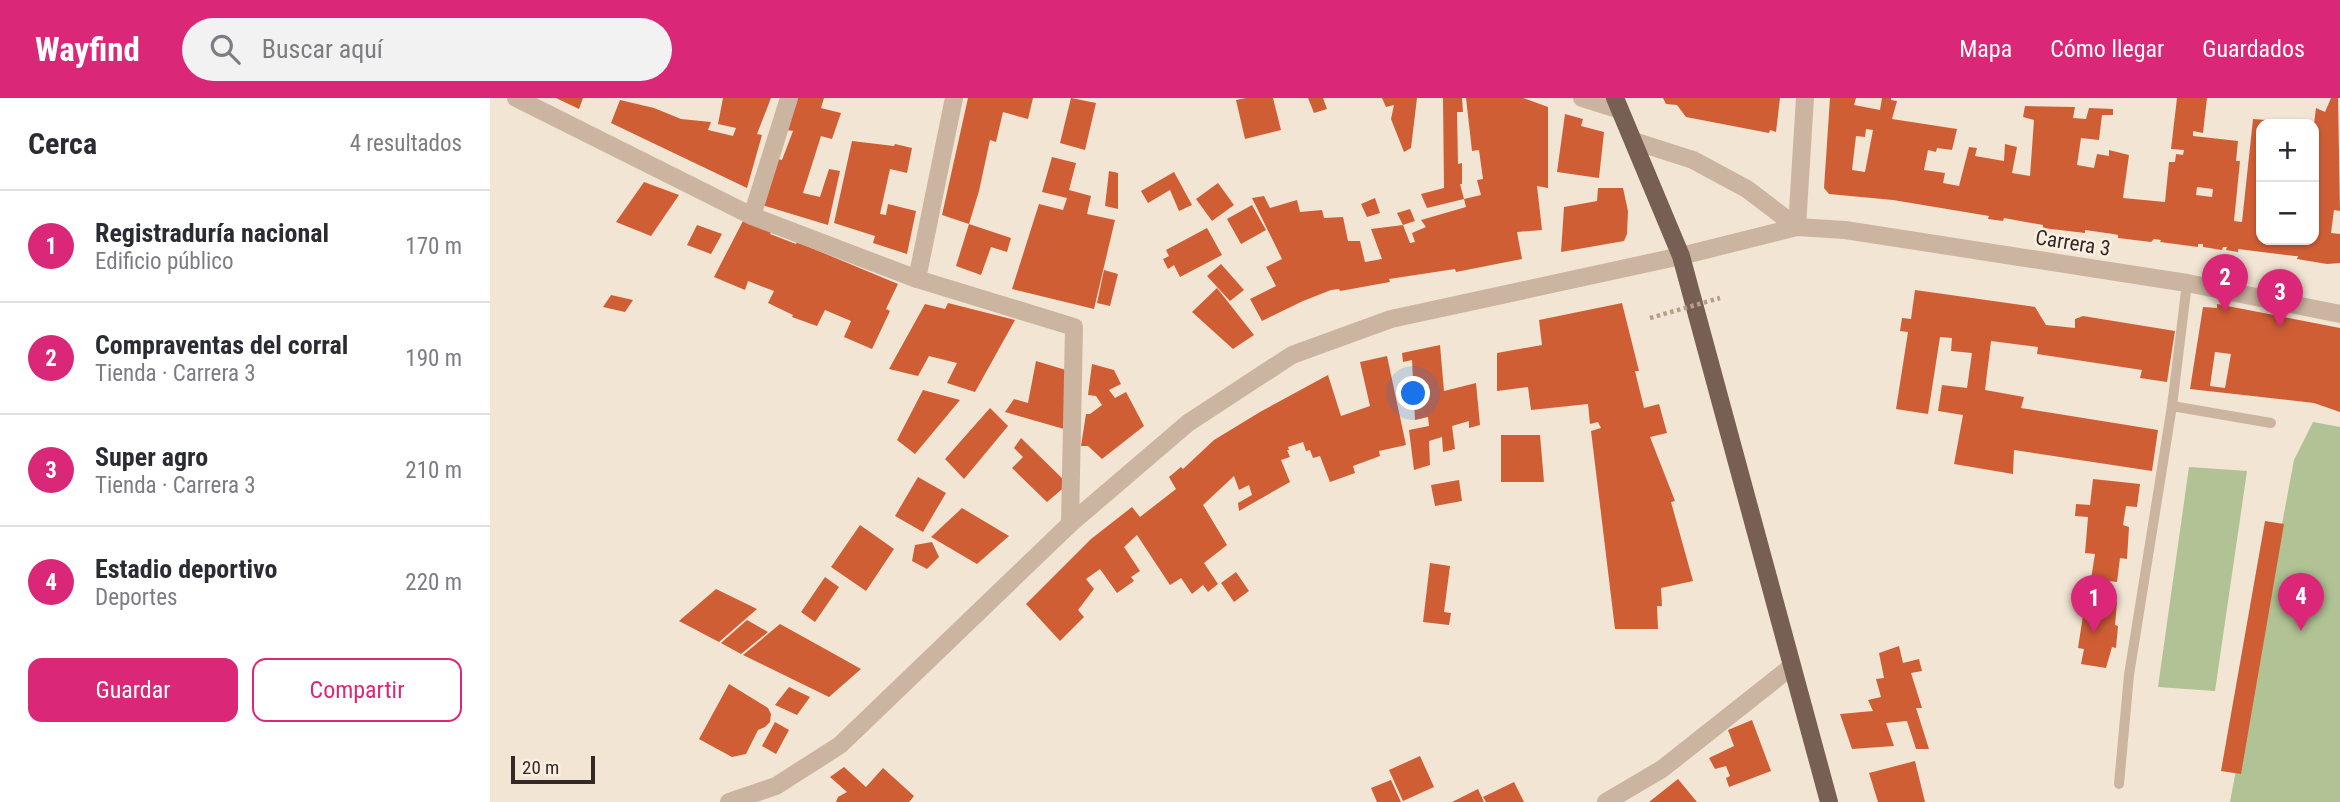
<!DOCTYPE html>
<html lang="es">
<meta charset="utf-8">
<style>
:root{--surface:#fff;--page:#f2f2f3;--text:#2b2b33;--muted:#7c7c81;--line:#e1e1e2;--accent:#db2777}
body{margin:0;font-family:"Roboto Condensed",sans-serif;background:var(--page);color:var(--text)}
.controls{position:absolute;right:21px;top:21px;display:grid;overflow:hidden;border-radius:14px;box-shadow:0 2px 5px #0004}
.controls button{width:63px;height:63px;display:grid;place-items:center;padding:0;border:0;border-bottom:2px solid var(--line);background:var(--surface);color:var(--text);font:35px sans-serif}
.scale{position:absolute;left:21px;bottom:18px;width:84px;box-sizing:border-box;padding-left:7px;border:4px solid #342924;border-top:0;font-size:19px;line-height:24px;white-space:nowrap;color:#342924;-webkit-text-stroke:5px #faefe1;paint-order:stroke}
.you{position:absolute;left:924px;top:296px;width:24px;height:24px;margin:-18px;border:5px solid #fff;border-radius:50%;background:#1a73e8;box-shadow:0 0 0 10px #1a73e833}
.badge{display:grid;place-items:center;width:46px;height:46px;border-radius:50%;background:var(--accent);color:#fff;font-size:23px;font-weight:700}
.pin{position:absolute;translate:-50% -58px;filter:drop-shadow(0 2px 4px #0008)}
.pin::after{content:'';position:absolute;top:37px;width:24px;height:21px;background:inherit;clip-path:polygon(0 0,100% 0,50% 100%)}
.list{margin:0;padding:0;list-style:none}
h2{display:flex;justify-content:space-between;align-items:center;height:91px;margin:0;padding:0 28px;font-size:30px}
h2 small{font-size:23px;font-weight:400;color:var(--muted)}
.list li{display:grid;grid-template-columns:46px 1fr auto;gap:21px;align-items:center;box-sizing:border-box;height:112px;padding:0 28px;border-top:2px solid var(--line)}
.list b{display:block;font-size:26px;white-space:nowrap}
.list p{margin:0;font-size:23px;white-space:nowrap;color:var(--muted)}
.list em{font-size:23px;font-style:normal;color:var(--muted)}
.actions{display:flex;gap:14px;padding:21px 28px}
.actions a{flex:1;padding:16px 0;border:2px solid var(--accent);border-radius:14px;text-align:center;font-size:24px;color:var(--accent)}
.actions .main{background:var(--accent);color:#fff}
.icon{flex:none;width:38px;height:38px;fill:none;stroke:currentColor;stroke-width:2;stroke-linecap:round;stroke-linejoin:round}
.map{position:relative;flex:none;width:1850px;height:704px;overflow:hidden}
header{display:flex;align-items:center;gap:42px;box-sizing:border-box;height:98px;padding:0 35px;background:var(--accent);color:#fff}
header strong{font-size:33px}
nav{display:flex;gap:38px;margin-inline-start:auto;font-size:24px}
.search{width:490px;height:63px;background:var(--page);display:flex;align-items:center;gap:18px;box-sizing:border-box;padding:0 24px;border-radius:38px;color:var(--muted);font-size:26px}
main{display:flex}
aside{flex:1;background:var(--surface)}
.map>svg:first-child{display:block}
.green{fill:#b1c294}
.building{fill:#d05e35;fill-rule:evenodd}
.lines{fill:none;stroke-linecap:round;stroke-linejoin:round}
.service{stroke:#cbb5a0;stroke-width:10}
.minor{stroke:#cbb5a0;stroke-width:18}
.primary{stroke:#776053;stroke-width:18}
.path-bridge{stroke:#b69e8a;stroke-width:4.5;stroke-dasharray:3.5 3.5;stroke-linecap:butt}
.labels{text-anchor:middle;stroke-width:5;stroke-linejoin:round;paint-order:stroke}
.street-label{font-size:21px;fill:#342924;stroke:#faefe1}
</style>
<header>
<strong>Wayfind</strong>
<div class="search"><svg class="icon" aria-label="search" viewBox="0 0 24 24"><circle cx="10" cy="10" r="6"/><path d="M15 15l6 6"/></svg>Buscar aquí</div>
<nav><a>Mapa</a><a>Cómo llegar</a><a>Guardados</a></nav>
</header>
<main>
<aside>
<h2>Cerca<small>4 resultados</small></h2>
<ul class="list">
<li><span class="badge">1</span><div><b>Registraduría nacional</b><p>Edificio público</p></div><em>170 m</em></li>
<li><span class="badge">2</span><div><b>Compraventas del corral</b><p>Tienda · Carrera 3</p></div><em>190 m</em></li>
<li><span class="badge">3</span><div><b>Super agro</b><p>Tienda · Carrera 3</p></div><em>210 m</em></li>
<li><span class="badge">4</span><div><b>Estadio deportivo</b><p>Deportes</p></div><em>220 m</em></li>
</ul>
<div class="actions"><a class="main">Guardar</a><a>Compartir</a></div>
</aside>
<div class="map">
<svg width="1850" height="704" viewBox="0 0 1850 704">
<rect width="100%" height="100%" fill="#f2e5d4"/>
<g class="green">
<polygon points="1823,324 1850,329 1850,704 1740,704 1804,362"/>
<polygon points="1699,369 1757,373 1725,593 1668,589"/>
</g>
<g class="building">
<polygon points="66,0 93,0 89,11"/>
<polygon points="233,0 281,0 267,36 272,37 257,90 121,25 130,2 164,10 191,21 221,24 218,32 243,38 246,30 228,26"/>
<polygon points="307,0 334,0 331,10 351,15 342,41 331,38 313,95 330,99 339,71 350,73 338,127 269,106 288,61 292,62 303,33 297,32"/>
<polygon points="478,0 543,0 538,21 513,14 506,44 500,42 489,93 479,126 452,117"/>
<polygon points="581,0 606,5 595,52 570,45"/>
<polygon points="756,0 783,0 791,32 755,41 746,2"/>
<polygon points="818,0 833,0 837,11 824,15"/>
<polygon points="892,0 927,0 921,50 914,54 901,21 904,7 896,9"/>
<polygon points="953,0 972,0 973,14 967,14 968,66 972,65 972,86 970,86 974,101 991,97 987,82 993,81 989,52 982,53 976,0 1033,0 1058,9 1058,90 1047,88 1052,132 1027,134 1032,161 966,174 965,171 899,181 900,184 850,193 849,191 841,192 813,203 772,223 760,201 786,188 776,169 792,161 762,100 774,98 780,110 807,102 810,114 832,112 834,120 853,119 858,143 870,143 875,164 892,161 881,131 913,127 907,115 920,111 925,123 913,127 920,145 925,144 922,135 936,129 931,122 976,109 974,101 937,110 931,96 954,90"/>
<polygon points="1173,0 1290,0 1286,34 1280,32 1279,35 1196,19 1187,7 1176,6"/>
<path d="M1340 0H1366L1364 7 1390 12 1392 0H1401V2L1407 3 1402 21 1467 31 1462 52 1447 50 1446 54 1438 52 1434 72 1455 75 1453 85 1469 88 1479 49 1487 50 1485 58 1514 63 1515 46 1527 49 1522 75 1540 78 1544 22 1533 19 1535 8 1585 9 1583 20 1596 21 1599 10 1623 11V17H1612L1609 42 1591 40 1587 67 1604 70 1607 56 1619 58V52L1639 57 1633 100 1675 104 1679 64H1685L1686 56 1693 57 1694 52 1681 51 1687 0H1717L1713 35 1703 33V38L1748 43 1746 63H1750L1744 123 1752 124 1763 21 1776 22 1775 26H1771V142H1824V26L1826 10 1835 14 1841 0H1848L1850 113 1844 112 1841 135 1850 136V165L1837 166 1807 161 1808 158H1805L1748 151V154L1736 152 1737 149H1733L1732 152 1713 149V146H1708V149L1670 144 1671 142 1664 141 1661 144 1628 140V137L1623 136 1595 132V135L1553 130V127L1514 120 1513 123 1498 121 1499 118 1403 102 1339 96 1334 90ZM1376 31 1383 32 1375 74 1362 72 1366 38 1375 39ZM1707 89 1723 91 1722 99 1706 97Z"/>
<polygon points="1075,16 1093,21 1091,28 1114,34 1109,80 1067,74"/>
<polygon points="362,43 404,48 405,46 422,50 417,75 400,71 390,116 396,117 398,106 426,113 417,156 383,145 385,138 344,125"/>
<polygon points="562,59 586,65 579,92 601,98 597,116 625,122 604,211 522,191 549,106 573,112 577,100 552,94"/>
<polygon points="619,73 628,75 628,111 615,108"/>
<polygon points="684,74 702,107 689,113 680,92 658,105 651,93"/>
<polygon points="154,84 189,97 161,138 126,124"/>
<polygon points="728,85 744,107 722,123 706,101"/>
<polygon points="1108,90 1133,90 1138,113 1137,136 1134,143 1071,154 1074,109 1107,103"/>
<polygon points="885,100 890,115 877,119 871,106"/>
<polygon points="762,107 776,132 751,146 737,121"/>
<polygon points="253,123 281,134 280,136 306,146 307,144 408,186 396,211 400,213 382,251 354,239 361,223 335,212 327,228 302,219 303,217 278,205 284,193 258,183 255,192 224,179"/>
<polygon points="479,126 521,140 517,154 501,149 491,177 466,168"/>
<polygon points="207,127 232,136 221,156 197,147"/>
<polygon points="717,130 732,157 690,179 684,167 678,171 673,161 679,158 676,152"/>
<polygon points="731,166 754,192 740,203 717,178"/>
<polygon points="614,172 628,176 620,208 607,205"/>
<polygon points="727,190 764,237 743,251 702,214"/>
<polygon points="1425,192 1545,209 1556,227 1585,230 1585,221 1593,218 1685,233 1677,284 1650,280 1652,272 1547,256 1548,249 1501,243 1495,292 1534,299 1531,310 1668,332 1662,373 1524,352 1523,376 1464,366 1473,317 1448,313 1452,287 1477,290 1482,255 1461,253 1462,240 1450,239 1438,316 1406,311 1418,234 1410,233 1412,220 1421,221"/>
<polygon points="121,197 143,202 135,214 113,209"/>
<polygon points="458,205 525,222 485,294 457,285 467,265 439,258 428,278 399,271 435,206 455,211"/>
<polygon points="1132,205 1149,273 1145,273 1154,310 1169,306 1177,335 1160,339 1185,403 1181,404 1203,483 1171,490 1172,508 1167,508 1168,531 1125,531 1101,333 1111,330 1108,324 1100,326 1098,306 1041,312 1038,289 1007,293 1007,255 1052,247 1049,222"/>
<path d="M1727 206 1850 230V314L1824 305 1700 291 1713 209 1727 210ZM1725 254 1741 256 1735 290 1720 288Z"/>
<polygon points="950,247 954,293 986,285 990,327 979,330 979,323 962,328 965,351 953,354 952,339 939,343 940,367 924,372 919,332 939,328 938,319 925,322 922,262 913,264 912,255"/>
<polygon points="897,258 916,347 889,353 890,358 863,368 865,375 840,384 830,358 823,360 820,352 816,353 813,344 798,349 799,352 797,352 800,359 791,362 800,384 749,413 748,405 762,397 759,387 749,392 744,378 713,407 737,447 714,465 728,486 718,494 713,487 702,496 691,480 680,487 647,437 634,449 650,473 641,479 644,483 627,495 610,471 596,481 604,491 588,512 594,519 570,543 536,506 601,441 642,409 650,419 686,391 679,379 691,369 693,371 724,342 770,314 838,277 851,318 880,308 870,264"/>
<polygon points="546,263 579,273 574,331 515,314 524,301 538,305"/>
<polygon points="602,266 624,272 631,286 619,292 625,300 636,294 654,328 612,361 598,348 591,348 596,316 600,316 612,307 606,298 598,297"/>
<polygon points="433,292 470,302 425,356 407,342"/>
<polygon points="500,310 518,328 474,381 455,361"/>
<polygon points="1011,337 1050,337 1054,384 1011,384"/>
<polygon points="531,340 578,386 557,404 522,370 533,359 524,350"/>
<polygon points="428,379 456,395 433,434 405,418"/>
<polygon points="1603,381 1650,386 1647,409 1636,408 1633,427 1639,429 1637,461 1630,460 1627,484 1601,481 1605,456 1595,455 1598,419 1585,418 1586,406 1600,407"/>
<polygon points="969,382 972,403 945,408 941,387"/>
<polygon points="472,410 519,438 487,466 441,439"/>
<polygon points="1775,423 1794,426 1751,676 1731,673"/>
<polygon points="370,427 404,451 376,493 341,469"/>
<polygon points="442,444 449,459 437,471 422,463 425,447"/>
<polygon points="940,465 960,468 954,514 961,515 959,527 933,524"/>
<polygon points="746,474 759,493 744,504 731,485"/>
<polygon points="335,479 349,489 325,524 311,514"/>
<polygon points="226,491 267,511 229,544 189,523"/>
<polygon points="1596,498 1627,504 1625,527 1628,528 1626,550 1622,549 1616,570 1591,566 1594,551 1588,550"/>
<polygon points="257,522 278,534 251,556 231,545"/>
<polygon points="290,526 328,547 371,571 339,599 253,557"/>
<polygon points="1409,548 1413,565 1429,561 1432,573 1421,575 1432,610 1426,610 1439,651 1426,651 1417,623 1396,625 1404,648 1362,651 1350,616 1383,613 1378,602 1391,599 1386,581 1394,580 1389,555"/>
<polygon points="239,586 278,610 281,616 280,624 275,629 268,632 256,656 242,659 209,641"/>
<polygon points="299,589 320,599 307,617 285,607"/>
<polygon points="1262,622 1281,673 1239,689 1236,680 1240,678 1236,668 1225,671 1219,660 1244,648 1238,632"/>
<polygon points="285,624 299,632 286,656 272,648"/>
<polygon points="930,658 944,689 913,703 899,672"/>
<polygon points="1425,663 1435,704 1388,704 1379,675"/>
<polygon points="354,669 376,689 393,670 424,698 419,704 346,704 348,699 357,694 340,679"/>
<polygon points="1188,681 1207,704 1159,704"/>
<polygon points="901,682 911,704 887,704 881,690"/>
<polygon points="1024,684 1034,704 996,704 993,699"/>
<polygon points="988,691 994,704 962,704"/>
</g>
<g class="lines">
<g class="service">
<polyline points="1682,308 1781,325"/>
<polyline points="1629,686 1639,577 1682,308 1697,185"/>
</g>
<g class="minor">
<polyline points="26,0 262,118 427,181 584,229 580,426"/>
<polyline points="1092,0 1130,12"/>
<polyline points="1144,43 1203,62 1257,91 1307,129"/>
<polyline points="262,118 299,0"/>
<polyline points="1307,129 1315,0"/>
<polyline points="427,181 464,0"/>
<polyline points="239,704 286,688 350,647 580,426 698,325 802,257 901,221 1191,158 1307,129 1355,132 1697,185 1850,216"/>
<polyline points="1116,704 1172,671 1301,569"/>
</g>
<polyline class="primary" points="1125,0 1191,158 1339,704"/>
<polyline class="path-bridge" points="1160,220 1230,200"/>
</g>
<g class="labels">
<g class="street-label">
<text transform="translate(1583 145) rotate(9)" y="7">Carrera 3</text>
</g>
</g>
</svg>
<div class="controls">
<button>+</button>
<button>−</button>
</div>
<div class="scale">20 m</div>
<div class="you"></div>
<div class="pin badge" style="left:1604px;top:535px">1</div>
<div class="pin badge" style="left:1735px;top:214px">2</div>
<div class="pin badge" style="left:1790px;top:229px">3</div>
<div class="pin badge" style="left:1811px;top:533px">4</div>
</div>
</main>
